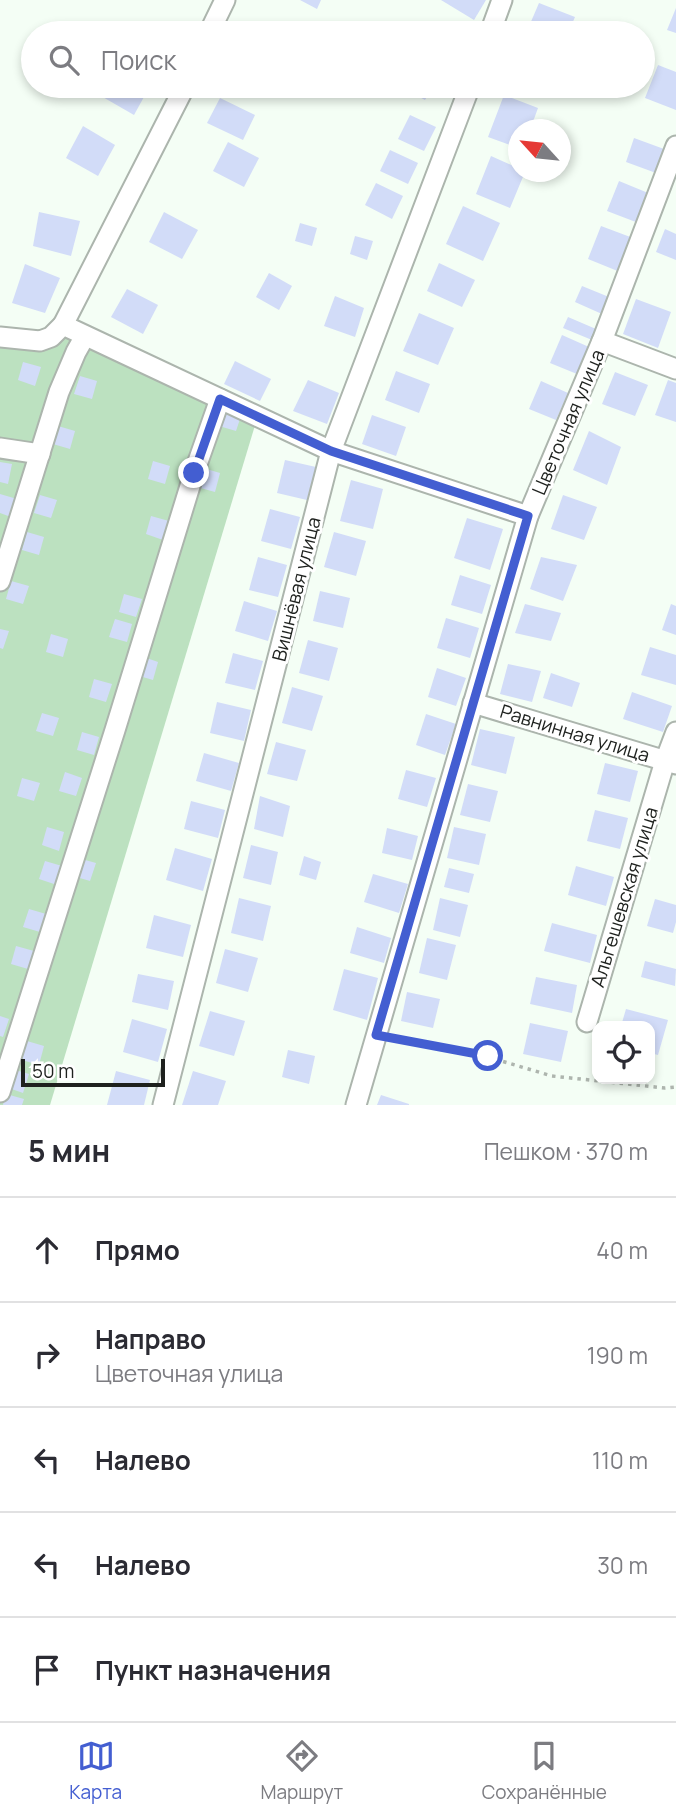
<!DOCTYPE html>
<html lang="ru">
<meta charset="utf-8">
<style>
:root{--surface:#fff;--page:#f2f2f3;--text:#2b2b33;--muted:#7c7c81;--line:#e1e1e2;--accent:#435ed1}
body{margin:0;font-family:Manrope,sans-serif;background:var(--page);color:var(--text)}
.controls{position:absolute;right:21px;bottom:21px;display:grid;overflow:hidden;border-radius:14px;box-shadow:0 4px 10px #0003}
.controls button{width:63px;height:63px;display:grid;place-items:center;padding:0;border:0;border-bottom:2px solid var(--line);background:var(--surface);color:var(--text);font:35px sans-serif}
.compass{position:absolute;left:508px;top:119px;width:63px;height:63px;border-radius:50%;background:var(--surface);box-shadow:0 4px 10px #0003;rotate:297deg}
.scale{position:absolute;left:21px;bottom:18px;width:144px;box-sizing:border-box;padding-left:7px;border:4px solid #1e211e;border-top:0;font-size:19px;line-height:24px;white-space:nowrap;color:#1e211e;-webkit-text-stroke:5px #fff;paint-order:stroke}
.stop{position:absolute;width:21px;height:21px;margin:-16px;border:5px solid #435ed1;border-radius:50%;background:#fff}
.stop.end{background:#435ed1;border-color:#fff;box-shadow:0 2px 7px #0008}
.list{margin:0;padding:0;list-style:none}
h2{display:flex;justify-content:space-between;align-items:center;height:91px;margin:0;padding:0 28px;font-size:30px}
h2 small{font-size:23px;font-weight:400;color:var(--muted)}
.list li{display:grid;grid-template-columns:46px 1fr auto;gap:21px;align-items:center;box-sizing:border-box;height:105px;padding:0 28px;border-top:2px solid var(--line)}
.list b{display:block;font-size:26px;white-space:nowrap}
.list p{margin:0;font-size:23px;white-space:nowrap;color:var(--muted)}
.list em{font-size:23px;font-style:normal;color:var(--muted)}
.icon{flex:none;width:38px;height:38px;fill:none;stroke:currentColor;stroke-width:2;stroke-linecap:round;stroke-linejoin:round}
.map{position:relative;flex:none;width:676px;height:1105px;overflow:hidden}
.search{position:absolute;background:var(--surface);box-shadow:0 4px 10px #0003;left:21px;right:21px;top:21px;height:77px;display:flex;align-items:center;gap:18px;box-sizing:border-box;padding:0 24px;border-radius:38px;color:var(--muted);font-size:26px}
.sheet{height:616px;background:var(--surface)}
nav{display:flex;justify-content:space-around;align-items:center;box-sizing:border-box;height:98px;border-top:2px solid var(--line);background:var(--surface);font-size:19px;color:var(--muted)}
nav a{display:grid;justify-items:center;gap:4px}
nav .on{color:var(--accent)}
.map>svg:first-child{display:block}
.green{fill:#bce1c0}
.building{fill:#d2dcf8}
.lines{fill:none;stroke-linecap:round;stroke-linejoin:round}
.minor-casing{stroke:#acb5ad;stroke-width:23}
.path{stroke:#aeb5ae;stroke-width:3.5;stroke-dasharray:3.5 5;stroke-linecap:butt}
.minor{stroke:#fff;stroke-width:19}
.route{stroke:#435ed1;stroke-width:9}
.labels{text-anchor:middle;stroke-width:6;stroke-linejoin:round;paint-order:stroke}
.street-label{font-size:19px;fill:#1e211e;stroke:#fff}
</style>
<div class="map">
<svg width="676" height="1105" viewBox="0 0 676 1105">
<rect width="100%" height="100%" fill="#f4fef5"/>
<polygon class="green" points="65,329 256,422 50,1105 0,1105 0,334"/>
<g class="building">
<polygon points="300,0 321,0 317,9"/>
<polygon points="441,0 486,0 474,20"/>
<polygon points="539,3 575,17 568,33 532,33 527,31"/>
<polygon points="676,8 676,33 667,30"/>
<polygon points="658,65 676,72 676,110 645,98"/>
<polygon points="106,86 150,86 134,115 101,96"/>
<polygon points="399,86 433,86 425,100"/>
<polygon points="504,95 538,108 530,130 518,130 518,148 488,137"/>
<polygon points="220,98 255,115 243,140 207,123"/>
<polygon points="410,115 436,127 424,151 398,139"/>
<polygon points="83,126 115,145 98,176 66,158"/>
<polygon points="634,138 664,149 656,173 626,162"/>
<polygon points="228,142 259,158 244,187 213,171"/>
<polygon points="390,150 418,163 408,184 380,171"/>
<polygon points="491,156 518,168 518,172 525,172 510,208 476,194"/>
<polygon points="619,181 653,195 641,224 607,211"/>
<polygon points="376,183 403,196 392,219 365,205"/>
<polygon points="463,206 500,223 483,261 446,244"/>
<polygon points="39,212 80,221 71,256 33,246"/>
<polygon points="164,212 198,230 182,259 149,242"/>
<polygon points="300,223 317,228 312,246 295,241"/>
<polygon points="601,226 633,238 620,272 588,259"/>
<polygon points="665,229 676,234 676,260 656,252"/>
<polygon points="355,236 373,241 367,260 350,254"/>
<polygon points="439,263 475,280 462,307 427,291"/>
<polygon points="25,264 60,278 45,313 12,303"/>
<polygon points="269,273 292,286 279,310 256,297"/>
<polygon points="582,286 609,297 602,314 575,302"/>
<polygon points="127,289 158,305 143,334 111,317"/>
<polygon points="335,296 364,308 355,337 324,326"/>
<polygon points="636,299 671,312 658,348 623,334"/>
<polygon points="419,313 454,328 438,365 403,351"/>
<polygon points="568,317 596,329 592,340 563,328"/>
<polygon points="562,335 589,347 577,374 550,363"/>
<polygon points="235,361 271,379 260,401 224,384"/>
<polygon points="23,362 41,367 35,386 18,380"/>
<polygon points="396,371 430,384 419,413 385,400"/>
<polygon points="615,372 648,385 635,416 602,404"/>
<polygon points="80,376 97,381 92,399 74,394"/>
<polygon points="308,380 339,393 327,424 293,411"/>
<polygon points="668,380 676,383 676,422 655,415"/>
<polygon points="541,381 568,393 556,420 529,409"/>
<polygon points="225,408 242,413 236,431 219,426"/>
<polygon points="372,415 406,427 396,456 362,444"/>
<polygon points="58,426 75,431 70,449 53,444"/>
<polygon points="589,431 621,447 607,485 573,470"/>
<polygon points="285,460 316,467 307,500 277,493"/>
<polygon points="153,461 170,466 165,484 148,479"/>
<polygon points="0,462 12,464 8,484 0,482"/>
<polygon points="203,468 220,473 215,492 197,487"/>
<polygon points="351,480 383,489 373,529 340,521"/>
<polygon points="0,494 17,499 11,517 0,513"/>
<polygon points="40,495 57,500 51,518 34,513"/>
<polygon points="563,495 597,507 584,540 551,529"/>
<polygon points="270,509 300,517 291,549 261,541"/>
<polygon points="151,516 169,521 163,540 146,534"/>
<polygon points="467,518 503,529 490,570 454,558"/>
<polygon points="27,532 44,537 39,555 22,550"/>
<polygon points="334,532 366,541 356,576 324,567"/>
<polygon points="258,557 287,565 278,597 249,590"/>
<polygon points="541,557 577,565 563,601 530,589"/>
<polygon points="460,575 491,585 482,614 451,605"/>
<polygon points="11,581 29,586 23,604 6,599"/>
<polygon points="320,591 350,598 343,628 313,621"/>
<polygon points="124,594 142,599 136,617 119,612"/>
<polygon points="244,601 277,611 268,641 235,631"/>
<polygon points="525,604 561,613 551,641 515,633"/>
<polygon points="671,604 676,606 676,635 662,630"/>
<polygon points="446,618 479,628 470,658 437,648"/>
<polygon points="115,619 132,624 127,642 109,637"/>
<polygon points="0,629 9,631 3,649 0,648"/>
<polygon points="51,634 68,639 63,657 46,652"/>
<polygon points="308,640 338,648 329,681 299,673"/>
<polygon points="650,647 676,655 676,685 641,675"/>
<polygon points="233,653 263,661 255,690 225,683"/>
<polygon points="141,656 158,662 153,680 136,675"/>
<polygon points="508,664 541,671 532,702 500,694"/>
<polygon points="437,668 466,678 456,706 428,697"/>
<polygon points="551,673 580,683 572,707 543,698"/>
<polygon points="94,679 112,684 106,702 89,697"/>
<polygon points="292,687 323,696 312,731 282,723"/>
<polygon points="632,692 672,706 663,732 623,719"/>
<polygon points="217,702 251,710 244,741 210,733"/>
<polygon points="42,713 59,718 53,736 36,731"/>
<polygon points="426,714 456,724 445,755 416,745"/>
<polygon points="480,729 515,737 506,774 471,765"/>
<polygon points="82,732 99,737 94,755 77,750"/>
<polygon points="276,742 306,750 297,781 267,774"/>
<polygon points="204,753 239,763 231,791 196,781"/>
<polygon points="605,763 638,771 630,802 597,794"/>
<polygon points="406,770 436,778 427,807 398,799"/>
<polygon points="65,772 82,778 76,796 59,791"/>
<polygon points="22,778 40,783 34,801 17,796"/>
<polygon points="468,784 498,791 490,822 460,815"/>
<polygon points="260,796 290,806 283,837 254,829"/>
<polygon points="191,801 225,810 218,838 184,829"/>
<polygon points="595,810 628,818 620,849 587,841"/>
<polygon points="47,827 64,832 59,851 42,845"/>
<polygon points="454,827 486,834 479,865 447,858"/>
<polygon points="387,828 418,836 412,860 382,853"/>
<polygon points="251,845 278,852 271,885 243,878"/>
<polygon points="175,848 212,859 203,891 166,880"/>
<polygon points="304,856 321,862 316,880 299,875"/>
<polygon points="78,858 96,863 90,881 73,876"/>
<polygon points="45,861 62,866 57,885 39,879"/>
<polygon points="576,866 614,877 606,906 568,895"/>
<polygon points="449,868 474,874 469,893 444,887"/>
<polygon points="373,874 408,884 399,913 364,902"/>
<polygon points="239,898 271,906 263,941 231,933"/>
<polygon points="440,898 468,905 460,937 433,930"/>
<polygon points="655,899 676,905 676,922 673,933 647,926"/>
<polygon points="29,909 46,914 40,932 23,927"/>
<polygon points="154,915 191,925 183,957 146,948"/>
<polygon points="552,923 597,935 590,963 544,951"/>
<polygon points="357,927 391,938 384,963 350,953"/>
<polygon points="427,938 456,945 447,980 419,973"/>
<polygon points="16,946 34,951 28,969 11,964"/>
<polygon points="225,949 258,958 248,992 216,983"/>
<polygon points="645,961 676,969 675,986 641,977"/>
<polygon points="344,969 378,978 367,1020 333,1010"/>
<polygon points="138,974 174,981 168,1010 132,1002"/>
<polygon points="536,977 577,985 572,1013 530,1004"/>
<polygon points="407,992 440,999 433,1028 401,1021"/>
<polygon points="626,1009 668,1020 658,1055 650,1053 650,1026 621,1026"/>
<polygon points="210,1011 245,1021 234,1056 199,1046"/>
<polygon points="0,1016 9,1019 3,1037 0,1036"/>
<polygon points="132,1019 167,1029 158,1062 123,1052"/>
<polygon points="530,1023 568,1031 561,1062 523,1054"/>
<polygon points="27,1041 44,1046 39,1065 22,1060"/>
<polygon points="288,1050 315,1056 309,1084 282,1077"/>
<polygon points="12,1069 29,1074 23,1093 6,1087"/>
<polygon points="116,1071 150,1080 144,1105 107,1105"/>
<polygon points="193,1071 226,1081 218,1105 182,1105"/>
<polygon points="6,1094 24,1099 22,1105 3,1105"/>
<polygon points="381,1095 409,1104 409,1105 377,1105"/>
</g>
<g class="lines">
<g class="minor-casing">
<g id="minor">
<polyline points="209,33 225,0"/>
<polyline points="490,33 502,0"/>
<polyline points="63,325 185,86"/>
<polyline points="0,337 40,341 51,337 63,325 331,451 528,516"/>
<polyline points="602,341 676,369"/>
<polyline points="0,448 40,454"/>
<polyline points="0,581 59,392 76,352 85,336"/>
<polyline points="473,703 676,764"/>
<polyline points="587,1022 665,761 676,732"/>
<polyline points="0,1092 115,730 194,473 220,399"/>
<polyline points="163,1105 331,451 470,86"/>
<polyline points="356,1105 528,516 602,341 676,146"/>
</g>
</g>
<polyline class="path" points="395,1039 488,1057 552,1076 665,1088 676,1087"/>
<use href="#minor" class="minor"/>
</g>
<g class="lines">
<polyline class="route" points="194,473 220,399 331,451 528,516 376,1035 488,1056"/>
</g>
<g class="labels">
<g class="street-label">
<text transform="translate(568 422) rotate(-67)" y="7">Цветочная улица</text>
<text transform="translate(296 589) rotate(-76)" y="7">Вишнёвая улица</text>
<text transform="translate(575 733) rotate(17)" y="7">Равнинная улица</text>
<text transform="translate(624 897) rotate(-73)" y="7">Альгешевская улица</text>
</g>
</g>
</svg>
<div class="controls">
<button><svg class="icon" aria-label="locate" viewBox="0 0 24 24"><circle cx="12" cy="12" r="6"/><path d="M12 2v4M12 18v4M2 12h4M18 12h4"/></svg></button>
</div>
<svg class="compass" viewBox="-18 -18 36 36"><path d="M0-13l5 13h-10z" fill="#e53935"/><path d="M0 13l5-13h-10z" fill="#7c7c81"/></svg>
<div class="scale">50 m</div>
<div class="stop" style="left:488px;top:1056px"></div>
<div class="stop end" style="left:194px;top:473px"></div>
<div class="search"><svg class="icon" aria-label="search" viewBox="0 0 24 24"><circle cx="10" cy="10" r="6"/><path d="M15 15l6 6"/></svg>Поиск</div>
</div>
<section class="sheet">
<h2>5 мин<small>Пешком · 370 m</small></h2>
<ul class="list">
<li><svg class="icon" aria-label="ahead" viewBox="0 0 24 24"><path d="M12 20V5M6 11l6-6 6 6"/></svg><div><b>Прямо</b></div><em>40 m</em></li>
<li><svg class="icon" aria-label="right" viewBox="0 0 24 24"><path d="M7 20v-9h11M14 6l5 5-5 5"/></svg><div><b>Направо</b><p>Цветочная улица</p></div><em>190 m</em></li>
<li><svg class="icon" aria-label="left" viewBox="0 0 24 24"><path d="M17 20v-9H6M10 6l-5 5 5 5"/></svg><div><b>Налево</b></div><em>110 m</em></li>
<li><svg class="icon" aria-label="left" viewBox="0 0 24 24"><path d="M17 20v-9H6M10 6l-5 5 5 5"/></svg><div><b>Налево</b></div><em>30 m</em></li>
<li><svg class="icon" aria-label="arrive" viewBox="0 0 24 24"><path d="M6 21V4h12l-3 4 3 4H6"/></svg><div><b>Пункт назначения</b></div></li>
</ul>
</section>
<nav>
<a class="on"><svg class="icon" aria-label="map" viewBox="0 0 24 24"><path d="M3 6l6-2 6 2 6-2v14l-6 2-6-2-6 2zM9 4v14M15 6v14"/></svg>Карта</a>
<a><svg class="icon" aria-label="directions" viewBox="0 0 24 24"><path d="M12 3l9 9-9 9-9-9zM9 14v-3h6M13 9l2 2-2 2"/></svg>Маршрут</a>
<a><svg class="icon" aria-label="saved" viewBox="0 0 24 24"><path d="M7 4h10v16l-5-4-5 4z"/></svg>Сохранённые</a>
</nav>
